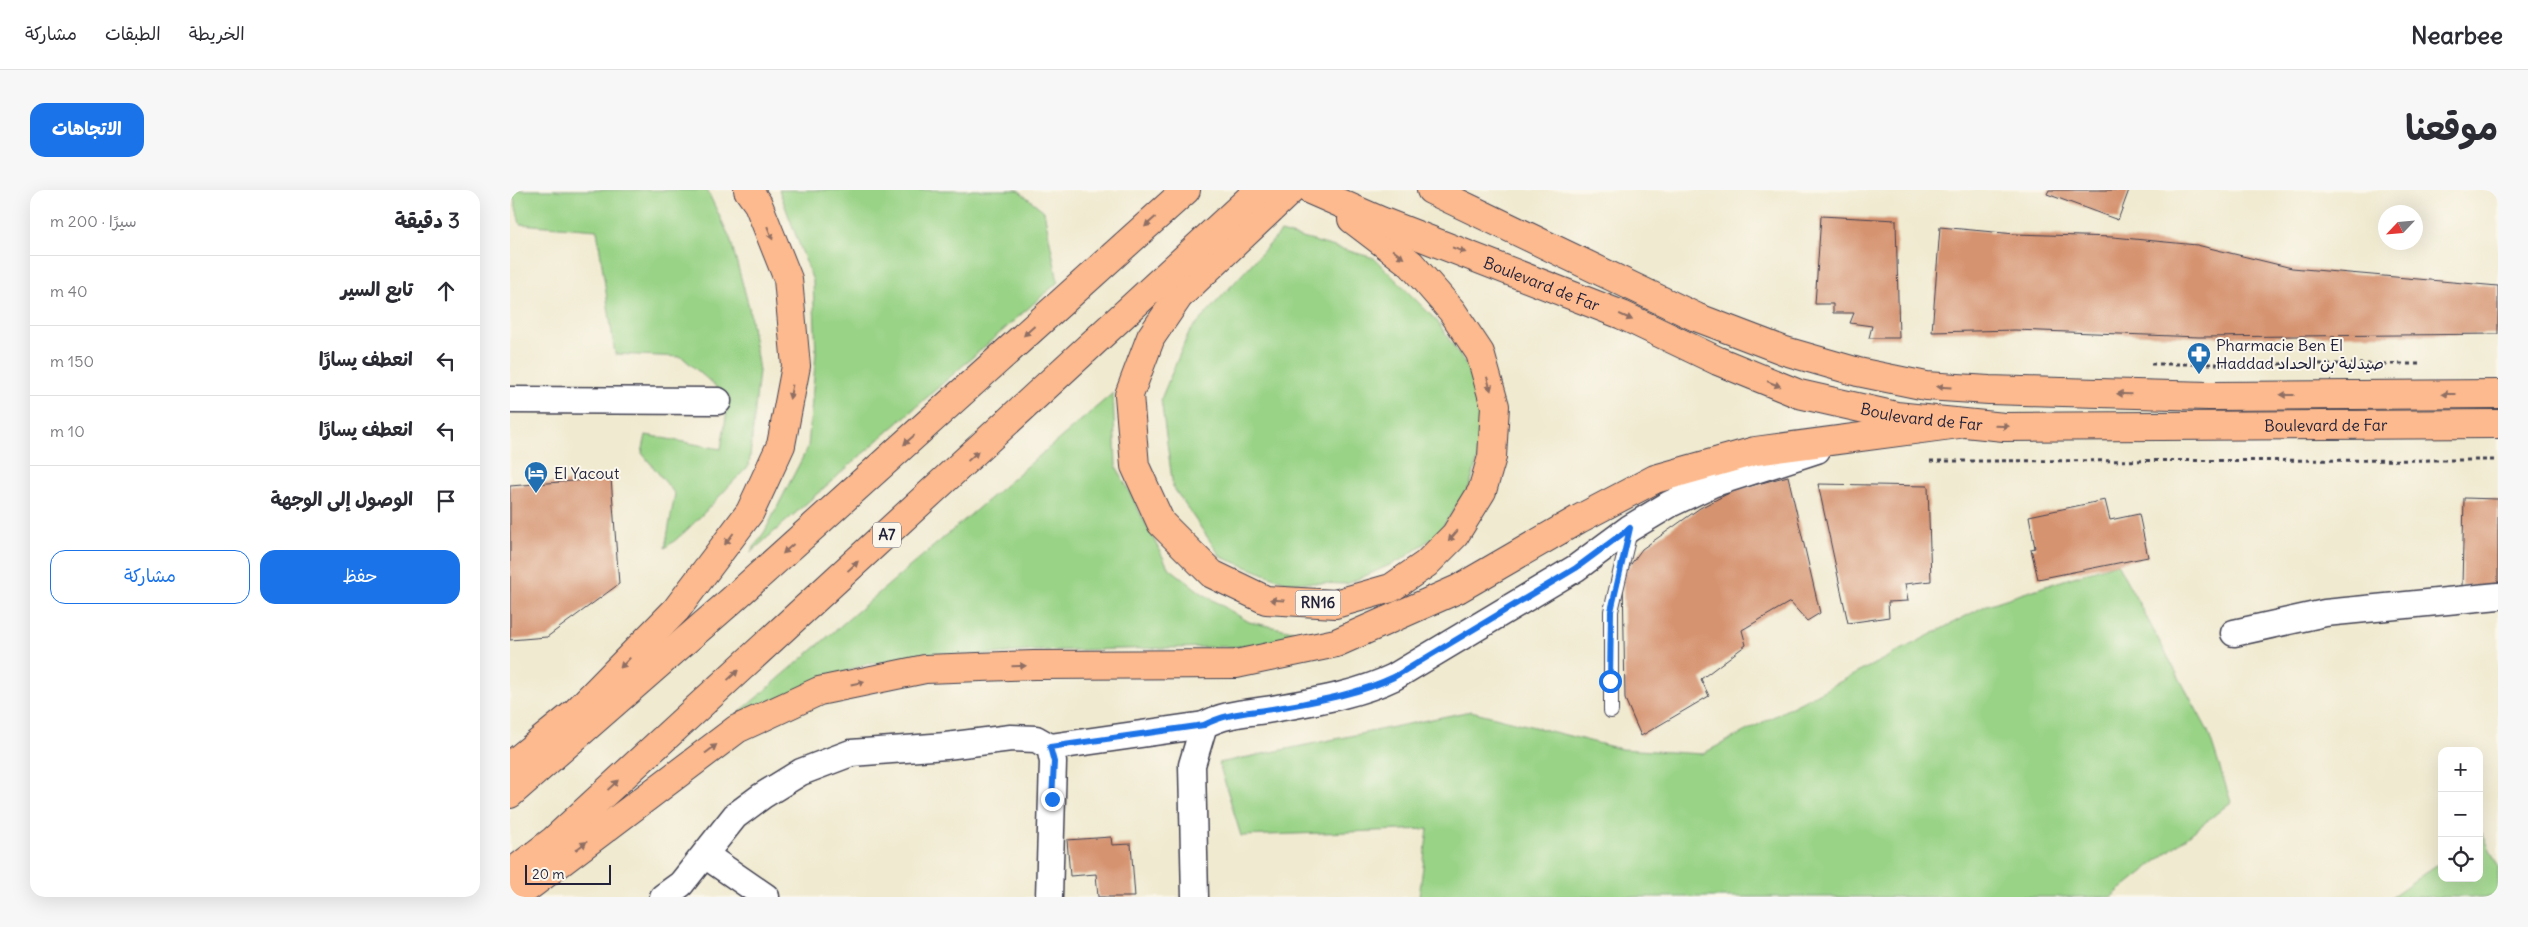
<!DOCTYPE html>
<html lang="ar">
<meta charset="utf-8">
<style>
:root{--surface:#fff;--page:#f7f7f7;--text:#2b2b33;--muted:#7c7c81;--line:#e1e1e2;--accent:#1a73e8}
body{margin:0;font-family:Delius,"Playpen Sans Arabic",sans-serif;background:var(--page);color:var(--text);direction:rtl}
.controls{position:absolute;right:15px;bottom:15px;display:grid;overflow:hidden;border-radius:10px;box-shadow:0 5px 20px #0002}
.controls button{width:45px;height:45px;display:grid;place-items:center;padding:0;border:0;border-bottom:1px solid var(--line);background:var(--surface);color:var(--text);font:25px sans-serif}
.compass{position:absolute;left:1868px;top:15px;width:45px;height:45px;border-radius:50%;background:var(--surface);box-shadow:0 5px 20px #0002;rotate:244deg}
.scale{position:absolute;left:15px;bottom:12px;width:86px;box-sizing:border-box;padding-left:5px;border:2px solid #22223b;border-top:0;font-size:14px;line-height:18px;white-space:nowrap;color:#22223b;-webkit-text-stroke:4px #fbf7ec;paint-order:stroke}
.stop{position:absolute;width:15px;height:15px;margin:-11px;border:4px solid #1a73e8;border-radius:50%;background:#fff}
.stop.end{background:#1a73e8;border-color:#fff;box-shadow:0 1px 5px #0008}
.list{margin:0;padding:0;list-style:none}
h2{display:flex;justify-content:space-between;align-items:center;height:65px;margin:0;padding:0 20px;font-size:21px}
h2 small{font-size:16px;font-weight:400;color:var(--muted)}
.list li{display:grid;grid-template-columns:32px 1fr auto;gap:15px;align-items:center;box-sizing:border-box;height:70px;padding:0 20px;border-top:1px solid var(--line)}
.list b{display:block;font-size:19px;white-space:nowrap}
.list em{font-size:16px;font-style:normal;color:var(--muted)}
.actions{display:flex;gap:10px;padding:15px 20px}
.actions a{flex:1;padding:11px 0;border:1px solid var(--accent);border-radius:15px;text-align:center;font-size:18px;color:var(--accent)}
.actions .main{background:var(--accent);color:#fff}
.icon{flex:none;width:28px;height:28px;fill:none;stroke:currentColor;stroke-width:2;stroke-linecap:round;stroke-linejoin:round}
.map{position:relative;flex:none;width:1988px;height:707px;overflow:hidden;direction:ltr;border-radius:15px}
header{display:flex;align-items:center;gap:30px;box-sizing:border-box;height:70px;padding:0 25px;background:var(--surface);border-bottom:1px solid var(--line)}
header strong{font-size:24px}
nav{display:flex;gap:28px;margin-inline-start:auto;font-size:18px}
.intro{display:flex;align-items:center;justify-content:space-between;box-sizing:border-box;height:120px;padding:0 30px}
h1{margin:0;font-size:35px}
.button{padding:12px 22px;border-radius:15px;background:var(--accent);color:#fff;font-size:18px;font-weight:700}
main{display:flex;gap:30px;padding:0 30px}
aside{flex:1;background:var(--surface);border-radius:15px;box-shadow:0 5px 20px #0002}
.map>svg:first-child{display:block}
.green{fill:#99d386;stroke:#5e7a60}
.building{fill:#d59370}
.lines{fill:none;stroke-linecap:round;stroke-linejoin:round}
.lane-casing{stroke:#414051;stroke-width:16}
.street-casing{stroke:#414051;stroke-width:29}
.highway-casing{stroke:#414051;stroke-width:30}
.path{stroke:#414051;stroke-width:3;stroke-dasharray:4 4;stroke-linecap:butt}
.lane{stroke:#fff;stroke-width:14}
.street{stroke:#fff;stroke-width:26}
.highway{stroke:#fcba8e;stroke-width:28}
.oneway{fill:#8f6e64}
.route{stroke:#1a73e8;stroke-width:6}
.labels{text-anchor:middle;stroke-width:4;stroke-linejoin:round;paint-order:stroke}
.shield{fill:#fbf7ec;stroke:#636270;stroke-width:1}
.shield-label{font-size:15px;font-weight:bold;fill:#22223b}
.street-label{font-size:16px;fill:#22223b;stroke:#fbf7ec}
.poi-label{font-size:16px;fill:#22223b;stroke:#fbf7ec;text-anchor:start}
</style>
<header>
<strong>Nearbee</strong>
<nav><a>الخريطة</a><a>الطبقات</a><a>مشاركة</a></nav>
</header>
<div class="intro"><h1>موقعنا</h1><a class="button">الاتجاهات</a></div>
<main>
<div class="map">
<svg width="1988" height="707" viewBox="0 0 1988 707">
<rect width="100%" height="100%" fill="#fbf7ec"/>
<filter id="ink" filterUnits="userSpaceOnUse"><feTurbulence type="fractalNoise" baseFrequency=".02" numOctaves="2"/><feDisplacementMap in="SourceGraphic" scale="10" xChannelSelector="R" yChannelSelector="G"/><feConvolveMatrix kernelMatrix="1 2 1 2 8 2 1 2 1" color-interpolation-filters="sRGB"/></filter>
<filter id="wash" filterUnits="userSpaceOnUse"><feTurbulence type="fractalNoise" baseFrequency=".0096" numOctaves="4" result="noise"/><feDisplacementMap in="SourceGraphic" scale="20" xChannelSelector="R" yChannelSelector="G"/><feGaussianBlur stdDeviation="1.12" result="paint"/><feColorMatrix in="noise" values="0 0 0 0 0 0 0 0 0 0 0 0 0 0 0 0 0 1.4 0 .05"/><feComposite in="paint" operator="in"/></filter>
<g filter="url(#wash)">
<rect width="100%" height="100%" fill="#f0ead0"/>
<g class="green">
<path d="M2 0H197L220 48 239 117 249 181 239 276C211 302 185 337 155 358L165 304 132 263 136 245 211 259 219 208 172 167 105 164 87 40 10 34Z"/>
<polygon points="269,0 508,0 534,21 548,92 240,363 255,341 298,257 306,163 303,91"/>
<polygon points="771,42 864,68 927,131 966,190 976,240 960,295 928,344 891,370 837,394 775,392 711,367 663,297 651,209 679,142"/>
<polygon points="603,203 606,276 658,377 693,404 739,432 807,446 748,456 520,461 355,474 225,526"/>
<polygon points="1607,373 1698,541 1721,612 1601,707 909,707 918,639 731,646 709,573 961,521 1111,559 1192,564 1477,415"/>
<polygon points="1972,643 1988,676 1988,707 1881,707 1932,671 1932,688 1969,688 1969,645"/>
</g>
<g id="blocks">
<g class="building">
<polygon points="1539,0 1619,0 1608,30 1537,4"/>
<polygon points="1311,26 1386,30 1389,148 1359,148 1362,136 1340,133 1344,123 1323,123 1323,114 1305,114"/>
<polygon points="1430,37 1505,44 1603,47 1687,55 1782,78 1988,96 1988,144 1689,147 1505,140 1422,142"/>
<polygon points="1278,286 1310,423 1297,431 1280,412 1232,440 1236,455 1191,489 1199,506 1131,546 1115,509 1113,385 1132,359 1190,318 1225,300"/>
<polygon points="101,288 109,394 37,447 0,450 0,296"/>
<polygon points="1308,294 1418,296 1421,391 1395,394 1398,411 1378,412 1379,427 1338,433"/>
<polygon points="1954,308 1988,309 1988,397 1952,396"/>
<polygon points="1595,310 1600,330 1629,324 1638,367 1528,389 1521,359 1525,358 1519,326"/>
<polygon points="601,647 602,655 621,654 625,707 588,707 586,684 560,686 557,650"/>
</g>
</g>
</g>
<g filter="url(#ink)">
<use href="#blocks" fill-opacity="0" stroke="#414051" stroke-width="1"/>
<g class="lines">
<g class="lane-casing">
<polyline id="lane" points="1101,521 1101,421 1120,341"/>
</g>
<g class="street-casing">
<g id="street">
<polyline points="0,210 208,211"/>
<polyline points="1724,443 1815,423 1988,406"/>
<polyline points="540,557 694,535"/>
<polyline points="195,665 256,707"/>
<polyline points="153,707 171,694 225,626 252,606 291,582 341,563 436,556 501,548 526,549 540,557 543,572 539,707"/>
<path d="M685 707 682 575 694 535C718 522 742 523 768 518 807 511 849 504 884 487L1066 378 1120 338 1160 314 1202 294 1307 260"/>
</g>
</g>
<g class="highway-casing">
<g id="highway">
<polyline points="781,0 669,106 641,147 619,205 625,276 651,333 702,384 756,410 825,414 881,398 916,374 945,345 972,301 982,267 985,216 970,163 942,121 901,74 842,29"/>
<path id="s1" d="M800 0 871 31 1112 125 1208 171 1289 204 1386 226 1494 237 1988 234"/>
<polyline points="921,0 1186,127 1275,161 1348,182 1416,196 1479,200 1699,206 1988,204"/>
<polyline points="0,576 65,523 166,420 240,322 271,255 286,176 278,89 248,14 238,0"/>
<polyline points="0,604 222,410 676,0"/>
<polyline points="0,684 44,650 749,0"/>
<polyline points="5,707 227,539 309,501 415,479 524,475 726,474 826,453 948,399 1069,329 1145,289 1245,261 1449,234"/>
</g>
</g>
<g class="path">
<polyline points="1641,174 1912,174"/>
<polyline points="1420,271 1988,270"/>
</g>
<use href="#lane" class="lane"/>
<use href="#street" class="street"/>
<use href="#highway" class="highway"/>
</g>
<defs><path id="oneway-solid" d="M-6-.8H1V-3.2L6.5 0L1 3.2V.8H-6Z" transform="scale(1.25)"/></defs>
<g class="oneway">
<use href="#oneway-solid" transform="translate(640 32) rotate(138)"/>
<use href="#oneway-solid" transform="translate(260 43) rotate(68)"/>
<use href="#oneway-solid" transform="translate(949 60) rotate(21)"/>
<use href="#oneway-solid" transform="translate(888 64) rotate(37)"/>
<use href="#oneway-solid" transform="translate(1116 127) rotate(25)"/>
<use href="#oneway-solid" transform="translate(519 141) rotate(138)"/>
<use href="#oneway-solid" transform="translate(979 194) rotate(74)"/>
<use href="#oneway-solid" transform="translate(1264 194) rotate(22)"/>
<use href="#oneway-solid" transform="translate(1434 197) rotate(-176)"/>
<use href="#oneway-solid" transform="translate(281 202) rotate(101)"/>
<use href="#oneway-solid" transform="translate(1614 204) rotate(-178)"/>
<use href="#oneway-solid" transform="translate(1939 204) rotate(180)"/>
<use href="#oneway-solid" transform="translate(1777 205) rotate(180)"/>
<use href="#oneway-solid" transform="translate(1492 236) rotate(2)"/>
<use href="#oneway-solid" transform="translate(399 250) rotate(138)"/>
<use href="#oneway-solid" transform="translate(463 266) rotate(-43)"/>
<use href="#oneway-solid" transform="translate(943 346) rotate(130)"/>
<use href="#oneway-solid" transform="translate(219 349) rotate(127)"/>
<use href="#oneway-solid" transform="translate(278 359) rotate(138)"/>
<use href="#oneway-solid" transform="translate(343 376) rotate(-43)"/>
<use href="#oneway-solid" transform="translate(767 410) rotate(-177)"/>
<use href="#oneway-solid" transform="translate(115 473) rotate(134)"/>
<use href="#oneway-solid" transform="translate(509 476) rotate(-2)"/>
<use href="#oneway-solid" transform="translate(223 485) rotate(-43)"/>
<use href="#oneway-solid" transform="translate(348 493) rotate(-12)"/>
<use href="#oneway-solid" transform="translate(201 559) rotate(-37)"/>
<use href="#oneway-solid" transform="translate(103 595) rotate(-43)"/>
<use href="#oneway-solid" transform="translate(71 656) rotate(-37)"/>
</g>
</g>
<g class="lines" filter="url(#ink)">
<path class="route" d="M542 609 544 572 540 557 694 535C718 522 742 523 768 518 807 511 849 504 884 487L1066 378 1120 338 1101 421 1100 491"/>
</g>
<defs>
<g id="pharmacy-pin" transform="scale(1.25)"><path d="M0 17L-7.5 6A9.5 9.5 0 1 1 7.5 6Z" fill="#1f6fb2" stroke="#fbf7ec"/><path d="M-2-6h4v4h4v4h-4v4h-4v-4h-4v-4h4Z" fill="#fff"/></g>
<g id="hotel-pin" transform="scale(1.25)"><path d="M0 17L-7.5 6A9.5 9.5 0 1 1 7.5 6Z" fill="#1f6fb2" stroke="#fbf7ec"/><path d="M-6-4.5h1.5V1H6V5H4.5V3h-9V5H-6ZM-4 0a1.8 1.8 0 1 1 3.6 0ZM.5 0V-2.5h3Q6-2.5 6 0Z" fill="#fff"/></g>
</defs>
<g fill-rule="evenodd">
<use href="#pharmacy-pin" x="1689" y="164"/>
<use href="#hotel-pin" x="26" y="283"/>
</g>
<g class="labels">
<g class="shield">
<rect x="363" y="332.5" width="28" height="25" rx="4"/>
<rect x="785.5" y="400.5" width="45" height="25" rx="4"/>
</g>
<g class="shield-label">
<text x="377" y="350">A7</text>
<text x="808" y="418">RN16</text>
</g>
<g class="street-label">
<text dy="6" stroke="none"><textPath href="#s1" startOffset="250">Boulevard de Far</textPath></text>
<text dy="6" stroke="none"><textPath href="#s1" startOffset="655">Boulevard de Far</textPath></text>
<text dy="6" stroke="none"><textPath href="#s1" startOffset="1060">Boulevard de Far</textPath></text>
</g>
<g class="poi-label">
<text x="1706" y="161">Pharmacie Ben El<tspan x="1706" dy="18">Haddad صيدلية بن الحداد</tspan></text>
<text x="44" y="289">El Yacout</text>
</g>
</g>
</svg>
<div class="controls">
<button>+</button>
<button>−</button>
<button><svg class="icon" aria-label="locate" viewBox="0 0 24 24"><circle cx="12" cy="12" r="6"/><path d="M12 2v4M12 18v4M2 12h4M18 12h4"/></svg></button>
</div>
<svg class="compass" viewBox="-18 -18 36 36"><path d="M0-13l5 13h-10z" fill="#e53935"/><path d="M0 13l5-13h-10z" fill="#7c7c81"/></svg>
<div class="scale">20 m</div>
<div class="stop" style="left:1100px;top:491px"></div>
<div class="stop end" style="left:542px;top:609px"></div>
</div>
<aside>
<h2>3 دقيقة<small>سيرًا · 200 m</small></h2>
<ul class="list">
<li><svg class="icon" aria-label="ahead" viewBox="0 0 24 24"><path d="M12 20V5M6 11l6-6 6 6"/></svg><div><b>تابع السير</b></div><em>40 m</em></li>
<li><svg class="icon" aria-label="left" viewBox="0 0 24 24"><path d="M17 20v-9H6M10 6l-5 5 5 5"/></svg><div><b>انعطف يسارًا</b></div><em>150 m</em></li>
<li><svg class="icon" aria-label="left" viewBox="0 0 24 24"><path d="M17 20v-9H6M10 6l-5 5 5 5"/></svg><div><b>انعطف يسارًا</b></div><em>10 m</em></li>
<li><svg class="icon" aria-label="arrive" viewBox="0 0 24 24"><path d="M6 21V4h12l-3 4 3 4H6"/></svg><div><b>الوصول إلى الوجهة</b></div></li>
</ul>
<div class="actions"><a class="main">حفظ</a><a>مشاركة</a></div>
</aside>
</main>
